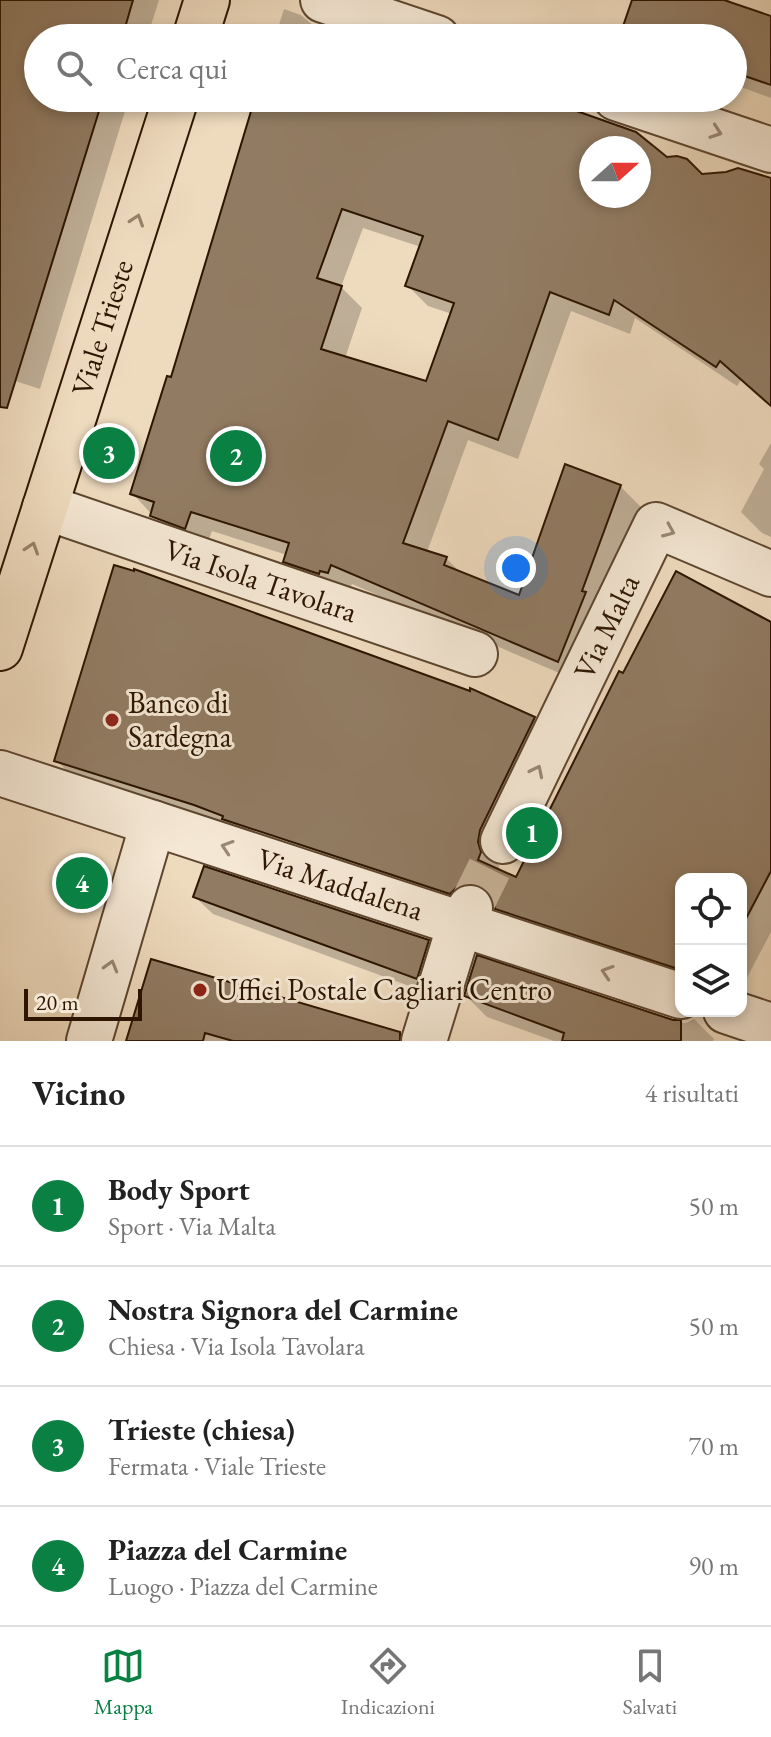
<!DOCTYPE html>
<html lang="it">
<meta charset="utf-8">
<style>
:root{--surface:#fff;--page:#f6f6f6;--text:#222;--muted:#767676;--line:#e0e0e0;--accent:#0b8043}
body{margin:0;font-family:"EB Garamond",serif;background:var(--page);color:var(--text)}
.controls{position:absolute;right:24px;bottom:24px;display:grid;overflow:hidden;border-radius:16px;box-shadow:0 4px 12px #0003}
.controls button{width:72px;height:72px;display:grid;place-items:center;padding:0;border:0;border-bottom:2px solid var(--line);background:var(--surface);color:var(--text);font:40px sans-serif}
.compass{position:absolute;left:579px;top:136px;width:72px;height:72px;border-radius:50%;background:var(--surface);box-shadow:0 4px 12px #0003;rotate:69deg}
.scale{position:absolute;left:24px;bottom:20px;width:118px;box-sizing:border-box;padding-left:8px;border:4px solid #2d1500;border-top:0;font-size:22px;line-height:28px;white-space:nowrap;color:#2d1500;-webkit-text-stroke:6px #f4e7d4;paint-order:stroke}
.you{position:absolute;left:516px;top:568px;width:28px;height:28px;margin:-20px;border:6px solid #fff;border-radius:50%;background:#1a73e8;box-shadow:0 0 0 12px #1a73e833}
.badge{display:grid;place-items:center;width:52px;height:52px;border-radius:50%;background:var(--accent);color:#fff;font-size:26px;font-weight:700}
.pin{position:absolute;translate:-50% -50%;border:4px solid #fff;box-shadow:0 2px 8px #0006}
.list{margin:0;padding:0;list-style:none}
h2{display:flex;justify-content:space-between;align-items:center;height:104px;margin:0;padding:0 32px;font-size:34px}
h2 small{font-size:26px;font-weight:400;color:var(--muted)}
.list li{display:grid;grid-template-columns:52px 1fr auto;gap:24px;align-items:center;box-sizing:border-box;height:120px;padding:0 32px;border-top:2px solid var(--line)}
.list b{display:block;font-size:30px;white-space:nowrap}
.list p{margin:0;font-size:26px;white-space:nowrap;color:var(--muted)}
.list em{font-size:26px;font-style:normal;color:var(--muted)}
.icon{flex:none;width:44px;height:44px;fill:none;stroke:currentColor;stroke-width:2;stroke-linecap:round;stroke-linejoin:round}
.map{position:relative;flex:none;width:771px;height:1041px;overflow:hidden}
.search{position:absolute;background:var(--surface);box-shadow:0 4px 12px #0003;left:24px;right:24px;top:24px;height:88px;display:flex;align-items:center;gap:20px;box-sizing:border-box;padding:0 28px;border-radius:44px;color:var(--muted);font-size:30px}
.sheet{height:584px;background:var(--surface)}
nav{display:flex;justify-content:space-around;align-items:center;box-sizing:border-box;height:112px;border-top:2px solid var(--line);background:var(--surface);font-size:22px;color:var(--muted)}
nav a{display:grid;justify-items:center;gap:4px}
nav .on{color:var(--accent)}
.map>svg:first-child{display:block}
.shadow{fill:#0003;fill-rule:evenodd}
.building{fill:#917b62;stroke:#2d1500;stroke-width:2;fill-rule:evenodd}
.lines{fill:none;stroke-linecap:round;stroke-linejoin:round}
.minor-tunnel{stroke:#c7b397;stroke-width:44;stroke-dasharray:44 22;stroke-linecap:butt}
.minor-casing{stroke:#5d462f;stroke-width:48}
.major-casing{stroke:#2d1500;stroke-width:48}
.minor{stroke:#f4e7d4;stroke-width:44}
.major{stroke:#eedabd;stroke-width:44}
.oneway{stroke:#9a8875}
.oneway2{stroke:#978168}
.poi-dot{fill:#8f2418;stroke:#f4e7d4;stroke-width:3}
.labels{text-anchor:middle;stroke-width:6;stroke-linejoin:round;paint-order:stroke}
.street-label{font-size:30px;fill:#2d1500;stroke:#f4e7d4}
.poi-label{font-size:30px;fill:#2d1500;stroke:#f4e7d4;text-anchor:start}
</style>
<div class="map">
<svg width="771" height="1041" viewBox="0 0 771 1041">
<rect width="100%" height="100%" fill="#eedabd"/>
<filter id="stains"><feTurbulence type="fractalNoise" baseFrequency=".0025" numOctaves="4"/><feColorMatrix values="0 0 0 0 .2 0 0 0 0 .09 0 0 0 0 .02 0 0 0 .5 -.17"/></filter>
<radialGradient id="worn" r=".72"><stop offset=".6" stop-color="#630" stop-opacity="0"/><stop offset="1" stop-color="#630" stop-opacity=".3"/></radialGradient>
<g class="shadow">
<polygon points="0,0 159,0 147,38 38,38 38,98 129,98 40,389 0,376"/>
<polygon points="635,0 730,0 729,4 771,18 771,98 733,84 733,38 629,38"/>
<polygon points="284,9 301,15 314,26 352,38 275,38"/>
<path d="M257 98H535L701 176 771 180V406L741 380 737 386 635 318 630 334 571 311 518 459 468 440 427 552 446 558 463 575 520 597 620 486 641 507 578 681 352 584 348 593 306 582 285 561 287 555 212 531 206 548 173 537 132 493 173 379ZM591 148H639V196H591ZM363 228 421 247 407 285 428 306 452 314 427 384 345 358 362 308 341 287Z"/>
<polygon points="771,443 771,537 762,533 741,512 764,469 759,464"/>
<polygon points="771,624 771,932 741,989 741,879 681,879 681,983 518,929 497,908 496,904 492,903 479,907 78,782 57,761 534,719 555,740 501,852 498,864 501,872 517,880 624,676"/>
<polygon points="195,897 428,942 445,959 434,995 213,914"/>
<polygon points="152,961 370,1041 128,1041"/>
<polygon points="466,996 673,1022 686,1023 694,1019 714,1039 713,1041 554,1041 487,1017"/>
</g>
<g class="building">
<polygon points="0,0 133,0 122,38 38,38 38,98 103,98 7,408 0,407"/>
<polygon points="632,0 724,0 771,16 771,85 733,72 733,38 619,38"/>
<path d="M255 98H540L636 132 667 157 677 156 687 159 702 174 726 172 738 168 771 178V406L720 361 716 367 614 300 609 315 550 292 498 440 448 421 403 543 447 557 444 565 519 595 565 464 621 485 582 591 586 592 558 662 331 565 328 573 320 571 319 574 283 562 289 543 191 512 185 529 150 516 154 502 130 494 167 376 171 377ZM591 148H639V196H591ZM342 209 423 236 405 286 454 303 426 381 321 349 342 286 317 278Z"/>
<polygon points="114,565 134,571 134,569 470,691 470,688 535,717 480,830 478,842 481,852 478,860 516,877 619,671 623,673 676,571 771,622 771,871 741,928 741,879 681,879 681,970 495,909 492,896 483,886 470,883 458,886 450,894 222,819 223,816 194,805 54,761"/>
<polygon points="204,866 429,940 417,979 193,897"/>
<polygon points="477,955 673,1020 681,1020 681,1041 562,1041 564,1033 464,996"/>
<polygon points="151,959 400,1032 400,1041 233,1041 205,1033 203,1041 126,1041"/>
</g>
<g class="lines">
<polyline class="minor-tunnel" points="470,908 503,841"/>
<g class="minor-casing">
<g id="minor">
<polyline points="323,0 437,38"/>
<polyline points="616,98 771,150"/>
<path id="s1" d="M45 507 475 654"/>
<path id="s2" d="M0 773 681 996"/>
<path id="s3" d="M503 841 656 525 771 574"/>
<polyline points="726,1011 771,1026"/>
<polyline points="89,1041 153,823"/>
<polyline points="424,1041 460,924 470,908"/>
</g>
</g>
<g class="major-casing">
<g id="major">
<polyline points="195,38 207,0"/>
<path id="s4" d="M0 648 176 98"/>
</g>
</g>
<use href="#minor" class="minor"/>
<use href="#major" class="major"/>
</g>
<defs><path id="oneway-chevron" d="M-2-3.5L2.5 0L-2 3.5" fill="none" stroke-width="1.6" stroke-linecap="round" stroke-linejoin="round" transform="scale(2)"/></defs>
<g class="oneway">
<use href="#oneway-chevron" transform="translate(716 132) rotate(19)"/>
<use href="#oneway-chevron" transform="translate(669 531) rotate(23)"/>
<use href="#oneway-chevron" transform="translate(537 771) rotate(-64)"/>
<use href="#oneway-chevron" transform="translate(227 847) rotate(-162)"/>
<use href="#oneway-chevron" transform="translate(111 966) rotate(-74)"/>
<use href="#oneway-chevron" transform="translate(607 972) rotate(-162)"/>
</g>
<g class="oneway2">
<use href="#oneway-chevron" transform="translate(137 220) rotate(-72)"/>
<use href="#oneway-chevron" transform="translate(32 548) rotate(-72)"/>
</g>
<g class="poi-dot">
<circle cx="112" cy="720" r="8"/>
<circle cx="200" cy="990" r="8"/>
</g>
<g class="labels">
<g class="street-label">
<text dy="10" stroke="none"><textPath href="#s4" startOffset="336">Viale Trieste</textPath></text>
<text dy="10" stroke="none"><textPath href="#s1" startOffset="228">Via Isola Tavolara</textPath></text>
<text dy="10" stroke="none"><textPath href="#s3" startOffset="238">Via Malta</textPath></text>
<text dy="10" stroke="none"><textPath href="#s2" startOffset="358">Via Maddalena</textPath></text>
</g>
<g class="poi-label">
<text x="128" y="713">Banco di<tspan x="128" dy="34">Sardegna</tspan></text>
<text x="216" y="1000">Uffici Postale Cagliari Centro</text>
</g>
</g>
<rect width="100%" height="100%" filter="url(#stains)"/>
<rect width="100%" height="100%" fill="url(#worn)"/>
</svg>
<div class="controls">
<button><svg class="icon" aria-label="locate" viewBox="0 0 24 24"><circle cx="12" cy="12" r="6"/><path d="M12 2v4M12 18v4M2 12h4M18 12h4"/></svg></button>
<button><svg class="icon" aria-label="layers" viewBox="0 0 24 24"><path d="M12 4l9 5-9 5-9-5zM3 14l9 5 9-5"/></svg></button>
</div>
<svg class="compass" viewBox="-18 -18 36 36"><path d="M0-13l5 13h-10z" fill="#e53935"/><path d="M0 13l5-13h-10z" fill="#767676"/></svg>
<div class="scale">20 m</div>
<div class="you"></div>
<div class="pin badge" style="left:532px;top:833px">1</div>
<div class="pin badge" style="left:236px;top:456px">2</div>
<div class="pin badge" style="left:109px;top:453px">3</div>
<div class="pin badge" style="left:82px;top:883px">4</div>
<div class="search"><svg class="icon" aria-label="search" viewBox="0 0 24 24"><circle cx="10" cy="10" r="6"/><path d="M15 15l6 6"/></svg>Cerca qui</div>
</div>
<section class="sheet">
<h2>Vicino<small>4 risultati</small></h2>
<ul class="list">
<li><span class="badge">1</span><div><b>Body Sport</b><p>Sport · Via Malta</p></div><em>50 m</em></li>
<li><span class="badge">2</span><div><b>Nostra Signora del Carmine</b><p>Chiesa · Via Isola Tavolara</p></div><em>50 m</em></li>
<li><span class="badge">3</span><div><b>Trieste (chiesa)</b><p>Fermata · Viale Trieste</p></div><em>70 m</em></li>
<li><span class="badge">4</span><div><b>Piazza del Carmine</b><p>Luogo · Piazza del Carmine</p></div><em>90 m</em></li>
</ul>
</section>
<nav>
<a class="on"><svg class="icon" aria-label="map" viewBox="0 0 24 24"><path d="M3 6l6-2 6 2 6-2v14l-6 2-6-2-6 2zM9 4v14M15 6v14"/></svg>Mappa</a>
<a><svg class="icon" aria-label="directions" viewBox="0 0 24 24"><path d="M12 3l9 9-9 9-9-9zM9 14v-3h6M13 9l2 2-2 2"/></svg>Indicazioni</a>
<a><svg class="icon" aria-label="saved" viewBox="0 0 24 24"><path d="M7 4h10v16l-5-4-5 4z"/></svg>Salvati</a>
</nav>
